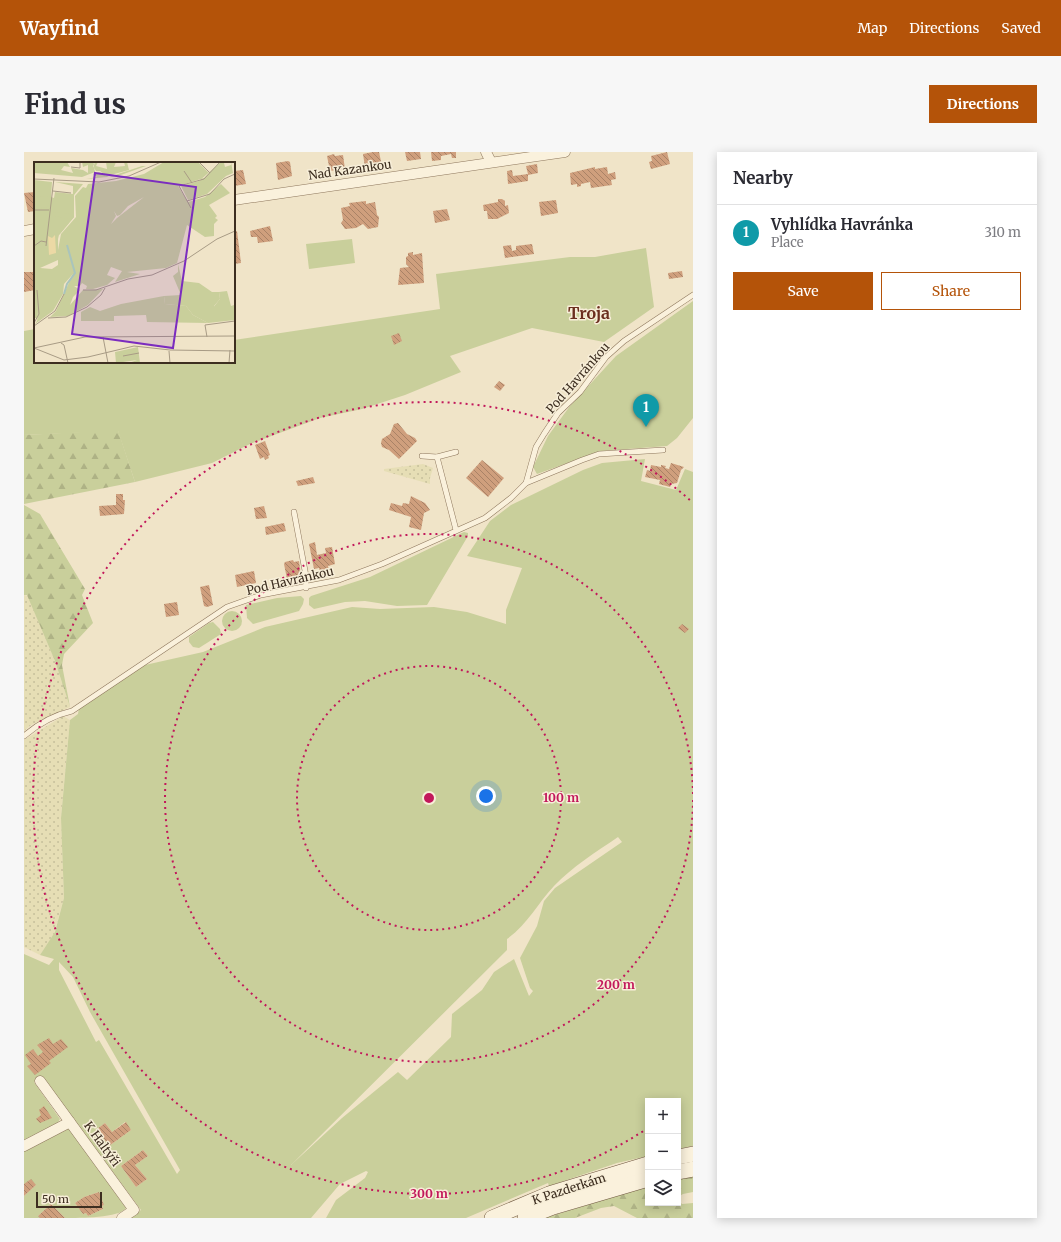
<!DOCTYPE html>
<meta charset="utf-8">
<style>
:root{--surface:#fff;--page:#f7f7f7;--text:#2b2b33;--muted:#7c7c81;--line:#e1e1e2;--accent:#b45309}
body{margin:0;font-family:Merriweather,serif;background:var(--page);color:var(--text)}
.controls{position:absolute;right:12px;bottom:12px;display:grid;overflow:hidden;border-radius:0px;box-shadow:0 2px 10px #0003}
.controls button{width:36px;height:36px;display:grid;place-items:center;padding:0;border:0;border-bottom:1px solid var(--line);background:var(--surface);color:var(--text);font:20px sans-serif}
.scale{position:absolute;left:12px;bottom:10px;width:66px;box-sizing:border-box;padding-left:4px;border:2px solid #3d2e20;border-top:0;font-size:11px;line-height:14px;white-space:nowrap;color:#3d2e20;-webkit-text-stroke:3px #f7eed8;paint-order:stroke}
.you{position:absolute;left:462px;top:644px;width:14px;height:14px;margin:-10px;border:3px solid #fff;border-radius:50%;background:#1a73e8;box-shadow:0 0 0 6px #1a73e833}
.badge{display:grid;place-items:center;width:26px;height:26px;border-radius:50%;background:var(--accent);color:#fff;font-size:13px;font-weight:700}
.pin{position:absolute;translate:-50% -33px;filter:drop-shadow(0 1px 2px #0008)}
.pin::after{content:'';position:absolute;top:21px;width:14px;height:12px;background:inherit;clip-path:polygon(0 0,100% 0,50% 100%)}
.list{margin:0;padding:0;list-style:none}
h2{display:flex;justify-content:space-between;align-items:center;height:52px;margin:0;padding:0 16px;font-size:17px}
h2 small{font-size:13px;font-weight:400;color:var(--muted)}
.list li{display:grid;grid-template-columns:26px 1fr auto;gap:12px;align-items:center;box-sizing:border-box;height:56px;padding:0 16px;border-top:1px solid var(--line)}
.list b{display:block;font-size:15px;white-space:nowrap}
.list p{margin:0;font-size:13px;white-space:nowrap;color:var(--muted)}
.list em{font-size:13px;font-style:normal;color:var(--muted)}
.actions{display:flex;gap:8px;padding:12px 16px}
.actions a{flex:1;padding:9px 0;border:1px solid var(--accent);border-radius:0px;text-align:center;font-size:14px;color:var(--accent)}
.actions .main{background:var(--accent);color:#fff}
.icon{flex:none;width:22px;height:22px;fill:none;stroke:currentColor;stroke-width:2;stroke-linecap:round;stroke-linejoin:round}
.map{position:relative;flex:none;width:669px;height:1066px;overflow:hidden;border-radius:0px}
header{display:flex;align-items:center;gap:24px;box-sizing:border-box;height:56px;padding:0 20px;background:var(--accent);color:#fff}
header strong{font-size:19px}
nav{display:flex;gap:22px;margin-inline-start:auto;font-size:14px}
.intro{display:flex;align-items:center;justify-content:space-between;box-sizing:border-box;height:96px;padding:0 24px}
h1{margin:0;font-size:28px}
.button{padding:10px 18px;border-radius:0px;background:var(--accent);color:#fff;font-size:14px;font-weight:700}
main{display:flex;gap:24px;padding:0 24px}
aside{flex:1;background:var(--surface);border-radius:0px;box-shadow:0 2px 10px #0003}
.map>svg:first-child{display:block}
.farmland{fill:url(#farmland-dots)}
.green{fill:#c9cf9b;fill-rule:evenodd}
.forest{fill:url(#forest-firs)}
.building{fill:url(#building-back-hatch)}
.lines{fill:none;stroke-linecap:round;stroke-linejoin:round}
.lane-casing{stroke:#8d765c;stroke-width:6}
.street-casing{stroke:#8d765c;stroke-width:11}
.secondary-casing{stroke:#6f573f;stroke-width:16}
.lane{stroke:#faf1dc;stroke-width:5}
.street{stroke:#faf1dc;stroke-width:10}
.secondary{stroke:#faf1dc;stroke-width:15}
.ring{fill:none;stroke:#c2185b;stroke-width:2;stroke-dasharray:2 4}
.labels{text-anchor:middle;stroke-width:3;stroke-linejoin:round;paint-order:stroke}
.street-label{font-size:12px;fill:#3d2e20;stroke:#f7eed8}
.district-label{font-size:16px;font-weight:bold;fill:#6b2e1e;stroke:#f7eed8}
.inset-river{fill:none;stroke:#a9c4bc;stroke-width:2}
.inset-road{fill:none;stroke:#a89b85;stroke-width:1}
.view{fill:#7b2cbf;fill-opacity:0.15;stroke:#7b2cbf;stroke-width:2}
.inset-edge{fill:none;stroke:#3d2e20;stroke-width:2}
.centre{fill:#c2185b;stroke:#f7eed8;stroke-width:2}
.ring-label{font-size:12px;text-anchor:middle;font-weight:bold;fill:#c2185b;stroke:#f7eed8;stroke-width:3;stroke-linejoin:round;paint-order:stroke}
</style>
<header>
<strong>Wayfind</strong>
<nav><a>Map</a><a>Directions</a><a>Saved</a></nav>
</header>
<div class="intro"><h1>Find us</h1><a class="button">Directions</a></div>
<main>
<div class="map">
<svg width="669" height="1066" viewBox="0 0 669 1066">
<defs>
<pattern id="farmland-dots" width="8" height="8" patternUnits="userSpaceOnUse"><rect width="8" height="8" fill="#e6deb5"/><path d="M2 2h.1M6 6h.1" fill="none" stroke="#c6bf9b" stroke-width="1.8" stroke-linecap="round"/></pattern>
<pattern id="forest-firs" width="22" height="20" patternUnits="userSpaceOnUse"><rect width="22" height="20" fill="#c9cf9b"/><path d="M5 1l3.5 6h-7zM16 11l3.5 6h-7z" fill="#aeb285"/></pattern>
<pattern id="building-back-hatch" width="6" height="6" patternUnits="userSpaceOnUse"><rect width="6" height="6" fill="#cf9f7d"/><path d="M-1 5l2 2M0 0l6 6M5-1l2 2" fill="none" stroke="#a98266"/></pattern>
</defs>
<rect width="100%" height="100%" fill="#f0e4c8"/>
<g class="farmland">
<polygon points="399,312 409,316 406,326 406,332 360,319 360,317"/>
<polygon points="0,443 4,444 31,509 46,555 7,573 0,579"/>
<polygon points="39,564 46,568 37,664 40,746 30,782 16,803 0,795 0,588"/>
</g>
<g class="green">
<polygon points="328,87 331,111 285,117 282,92"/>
<polygon points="622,96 630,155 580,190 508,176 426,204 437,220 381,243 338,257 296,266 226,292 188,311 111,330 94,279 0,283 0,179 11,177 11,210 210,210 210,188 416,157 412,122 546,105 571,105"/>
<polygon points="669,149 669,266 653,286 643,294 577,299 513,322 509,315 524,284 546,254 592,204"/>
<path d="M621 307 617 329 652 338 661 317 669 320V994L654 997V949H624V1004L593 1011 525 1034 524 1031 442 1066H302L312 1048 341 1026 344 1020 342 1019 316 1032 287 1066H106L117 1058 18 924 10 930 36 967 33 972 0 989V802L25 813 30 807 16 803 31 780 40 746 37 666 46 568 54 562 55 556 121 513 179 500 241 475 328 455 356 457 410 455 443 460 482 472V458L498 416 443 404 466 369 487 353 559 318 578 311ZM594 685 598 690 531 736 520 749 513 774 496 806 506 836 509 839 505 844 490 807 470 820 458 838 428 862 427 885 383 928 374 920 318 966 267 1013 483 798V787C504 772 513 752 530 734 548 715 572 700 594 685ZM35 810 49 825 66 860 156 1018 153 1022 75 888 72 890 35 818ZM101 970 107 978 85 994 73 977 81 971 88 980ZM119 998 124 1004 111 1013 123 1027 112 1035 97 1014Z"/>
<polygon points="440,380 444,381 444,384 403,453 373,454 341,449 321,450 290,457 285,453 285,446 287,444 346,425"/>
<polygon points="277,444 280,447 279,452 275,459 229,472 223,466 222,453 253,446"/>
<circle cx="208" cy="469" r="10"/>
<polygon points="189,470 196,477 197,482 175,496 169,495 165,490 165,485 185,471"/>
<path d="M43 977H45L102 1056C96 1066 55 1066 41 1066L27 1052 14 1064 16 1066H0V1044L12 1033 0 1032V998ZM75 1040 80 1053 78 1054 79 1057 64 1064 62 1061 59 1062 51 1051 60 1045Z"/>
</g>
<g class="forest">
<polygon points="94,278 111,330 0,352 0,283"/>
<polygon points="0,353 16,362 61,437 58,443 69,471 40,502 38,513 46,555 31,509 3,443 0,443"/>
<polygon points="669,1024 669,1040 659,1042 654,1045 654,1027"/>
<polygon points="624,1034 624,1051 654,1051 654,1048 658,1052 669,1051 669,1066 613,1066 590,1054 577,1056 551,1066 521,1066"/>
</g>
<g class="building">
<polygon points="349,0 355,0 358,14 341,15 339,2"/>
<polygon points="381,0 396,0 397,7 383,9"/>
<polygon points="407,0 432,0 432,6 428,6 427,2 417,4 417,8 408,9"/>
<polygon points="643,0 646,12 627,17 625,10 628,9 627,4"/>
<polygon points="310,2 311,4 319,3 321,17 306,19 303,4"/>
<polygon points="264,9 266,10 268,24 254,28 252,11"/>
<polygon points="513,12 514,21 504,23 504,29 484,32 483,19 488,18 489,24 504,22 502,14"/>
<polygon points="571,15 571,17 583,15 584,22 591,20 592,27 587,28 588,33 567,36 566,30 557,32 557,34 553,35 553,32 547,33 546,21"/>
<polygon points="219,18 222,32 210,34 210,19"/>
<polygon points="11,40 11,59 4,60 0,41"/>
<polygon points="474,47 478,47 481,49 481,54 484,53 485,61 473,67 464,67 463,59 460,59 459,53 474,50"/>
<polygon points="532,48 534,61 517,64 515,50"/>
<polygon points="342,49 342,52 351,50 353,63 355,65 354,75 344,77 339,72 332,76 321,77 317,71 319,68 317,56 326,54 325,51"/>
<polygon points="423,57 426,68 411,71 409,59"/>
<polygon points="246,74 249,89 234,91 233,85 227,85 226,79"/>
<polygon points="213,79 217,111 210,112 210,80"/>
<polygon points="508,92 510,102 481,106 479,94 487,93 488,99 492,98 492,94"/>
<polygon points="389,100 389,103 398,101 400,131 374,133 376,116 385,115 382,112 382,105 384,104 384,101"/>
<polygon points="658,119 659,125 645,127 644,121"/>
<polygon points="0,120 11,120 11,138 0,140"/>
<polygon points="375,181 378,189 370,193 367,184"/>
<polygon points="475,229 481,233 476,239 470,235"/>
<polygon points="374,271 383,282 391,286 393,289 375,307 365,298 358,295 357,291 358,287 366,282 370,272"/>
<polygon points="241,289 246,303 244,304 245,306 241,308 240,305 236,307 231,293"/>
<polygon points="458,308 480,326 464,345 442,326"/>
<polygon points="647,311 660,315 657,318 653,331 647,332 646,335 635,332 636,328 621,325 623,318 626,319 627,313 637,315 637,313 642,314 641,316 645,317"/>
<polygon points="289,325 291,331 274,334 272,329"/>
<polygon points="92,342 99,342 99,348 101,348 100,362 76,364 75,354 92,353"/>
<polygon points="387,344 401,351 406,358 400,361 397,378 385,375 387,365 365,358 367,351 378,354 379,351 385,352"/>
<polygon points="240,354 243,366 232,367 230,356"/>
<polygon points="260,371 262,379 242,383 241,375"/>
<polygon points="291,390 293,403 302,401 301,396 308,395 311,412 304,414 306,422 297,423 295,416 290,417 285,392"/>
<polygon points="269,408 270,410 275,409 277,424 263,427 260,412 261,410"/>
<polygon points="230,419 232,431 213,435 211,423"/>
<polygon points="185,433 189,453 183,455 180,454 176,435"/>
<polygon points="153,450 155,463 142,465 140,452"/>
<polygon points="658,472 665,477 661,481 654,476"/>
<polygon points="25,886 29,892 37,887 44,895 25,909 27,911 11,923 3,914 7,912 1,903 9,897 14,904 19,900 13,893"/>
<polygon points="20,954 28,966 16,971 12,967 17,963 15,958"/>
<polygon points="102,970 107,978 85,994 73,977 81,971 88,980"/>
<polygon points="119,998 124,1004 111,1013 123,1027 112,1035 97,1014"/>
<polygon points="7,1027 12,1033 0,1044 0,1032"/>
<polygon points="75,1040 80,1053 78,1054 79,1057 64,1064 62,1061 59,1062 51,1051 60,1045"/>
<polygon points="27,1052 41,1066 16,1066 14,1064"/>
</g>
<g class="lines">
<g class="lane-casing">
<g id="lane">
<polyline points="398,304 413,305 432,300"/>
<polyline points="413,305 432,378"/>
<polyline points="502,331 512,295 520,282 534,261 556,240 582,205 600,189 669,143"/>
<polyline points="270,360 282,424 282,436"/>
<path d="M0 584C14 572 30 563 48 559L203 455 237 443 315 428 358 412 461 366 487 346 502 331 558 308 575 302 639 298"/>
</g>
</g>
<g class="street-casing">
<g id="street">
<polyline points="462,0 467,10"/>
<polyline points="210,48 541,0"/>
<polyline points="0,79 11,77"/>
<polyline points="16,929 110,1058 98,1066"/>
<polyline points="0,994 46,970"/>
</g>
</g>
<g class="secondary-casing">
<g id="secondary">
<polyline points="654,1005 669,1002"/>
<polyline points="654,1020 669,1017"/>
<polyline points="468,1066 525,1042 624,1012"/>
<polyline points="501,1066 529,1055 624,1027"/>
</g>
</g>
<use href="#lane" class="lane"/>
<use href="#street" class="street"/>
<use href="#secondary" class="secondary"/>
</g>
<g class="ring">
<circle cx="405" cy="646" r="132"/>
<path d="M669 648A264 264 0 1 1 669 644"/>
<path d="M624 976A396 396 0 1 1 667 349"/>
</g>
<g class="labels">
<g class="street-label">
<text transform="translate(326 18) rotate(-8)" y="4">Nad Kazankou</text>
<text transform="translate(554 226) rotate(-49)" y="4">Pod Havránkou</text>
<text transform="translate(266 429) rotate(-13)" y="4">Pod Havránkou</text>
<text transform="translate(78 992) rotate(54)" y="4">K Haltýři</text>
<text transform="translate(545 1037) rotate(-18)" y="4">K Pazderkám</text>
</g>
<g class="district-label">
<text x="565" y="167">Troja</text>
</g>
</g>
<g transform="translate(10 10)">
<rect width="201" height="201" fill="#f0e4c8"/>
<path d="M0 0H33L36 5 30 4 27 8 39 11 37 6 49 8 54 11V3L49 5 48 0H59L61 10 48 15 0 11ZM60 0 61 3V0H64L62 4 73 7 72 0H78V4V0H82L80 5 91 4 90 0H93L95 8 73 14 66 9H62L59 4ZM130 0H164L175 11 170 16 144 24 154 40 171 35 187 22 196 31 175 43 183 54 181 56 184 58 180 62V74L171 75 153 63 143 101 132 106 93 110 106 112 81 120 88 109 77 105 73 113 81 116 73 123 59 127H52L53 124 48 121 46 124H40L46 128 39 135 36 143 49 128 69 127 54 143 34 154 16 155 22 149 39 112 30 122 29 132 19 149 1 162 3 159 4 149 3 156H0V18L18 20 17 35 20 36 21 30 39 32V24L21 20 49 22 40 33V55L25 73 24 77V88L27 72 42 55 41 34 49 25 52 26 54 22 82 19 110 12ZM110 35 83 56 77 62 82 54 80 49 83 54 86 53 94 44ZM24 98V103L18 107 6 106ZM187 0H193L190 1 191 5 197 3V0L199 11 192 14 173 32 154 38 147 24 165 19ZM193 129 197 144 200 143 201 145V158L174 161 113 160 112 153 80 154V159H47V150L56 145 66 149 87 142 130 134 131 142 152 144 159 153 174 161V152L186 137 185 130ZM104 185 106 201H95L103 198 82 201 81 190Z" fill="#c9cf9b" fill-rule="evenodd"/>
<path d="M108 4H112L84 14 52 17 63 15 59 12 65 10 75 15ZM1 34 17 35 13 45 2 47ZM17 50 39 52 40 55 25 73 26 65 30 63 34 57 17 53ZM14 60 12 79 0 84V73L3 69 10 70 9 63ZM144 102 148 119 165 121 178 130H185L186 137 180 144V152H174V161L159 153 152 144 131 142 130 134 147 133 139 114 144 110Z" fill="#c9cf9b"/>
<path d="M21 73 22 91 15 93 14 74 18 76Z" fill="#ecd9a5"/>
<path class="inset-river" d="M30 132 33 122 41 111 33 83"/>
<path class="inset-road" d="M165 0 176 11M37 5 46 6V0M150 9 158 21M0 17 65 20 95 14 127 0M19 29 37 31M153 39 176 32 190 17 201 12M157 46 145 24 170 17 186 0M0 48H15M0 84 7 79 12 80M12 84 20 16M49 128H62L94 117 118 113 150 99 183 77 201 69M14 156 32 155 53 145 67 133 71 126M0 161 5 152 3 128M0 164 21 149 30 132M69 175 74 201M173 175 171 163 201 159M27 181 30 183 34 201M0 186 30 198 54 195 100 184 136 188 201 189M0 186 51 175 201 174M135 189 136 201M89 194 105 191M195 201 196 188"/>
<path class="view" d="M61 11 162 25 139 186 38 172Z"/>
<rect width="201" height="201" class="inset-edge"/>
</g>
<circle cx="405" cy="646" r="6" class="centre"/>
<g class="ring-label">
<text x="537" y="650">100 m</text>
<text x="592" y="837">200 m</text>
<text x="405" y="1046">300 m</text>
</g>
</svg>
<div class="controls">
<button>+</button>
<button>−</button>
<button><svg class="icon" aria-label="layers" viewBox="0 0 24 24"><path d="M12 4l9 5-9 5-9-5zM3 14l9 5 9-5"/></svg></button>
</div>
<div class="scale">50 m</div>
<div class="you"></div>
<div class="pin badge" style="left:622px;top:275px;background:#0f9aa8">1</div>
</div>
<aside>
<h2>Nearby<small></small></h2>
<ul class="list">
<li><span class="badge" style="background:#0f9aa8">1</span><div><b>Vyhlídka Havránka</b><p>Place</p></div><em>310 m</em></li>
</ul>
<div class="actions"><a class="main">Save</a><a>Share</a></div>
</aside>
</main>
